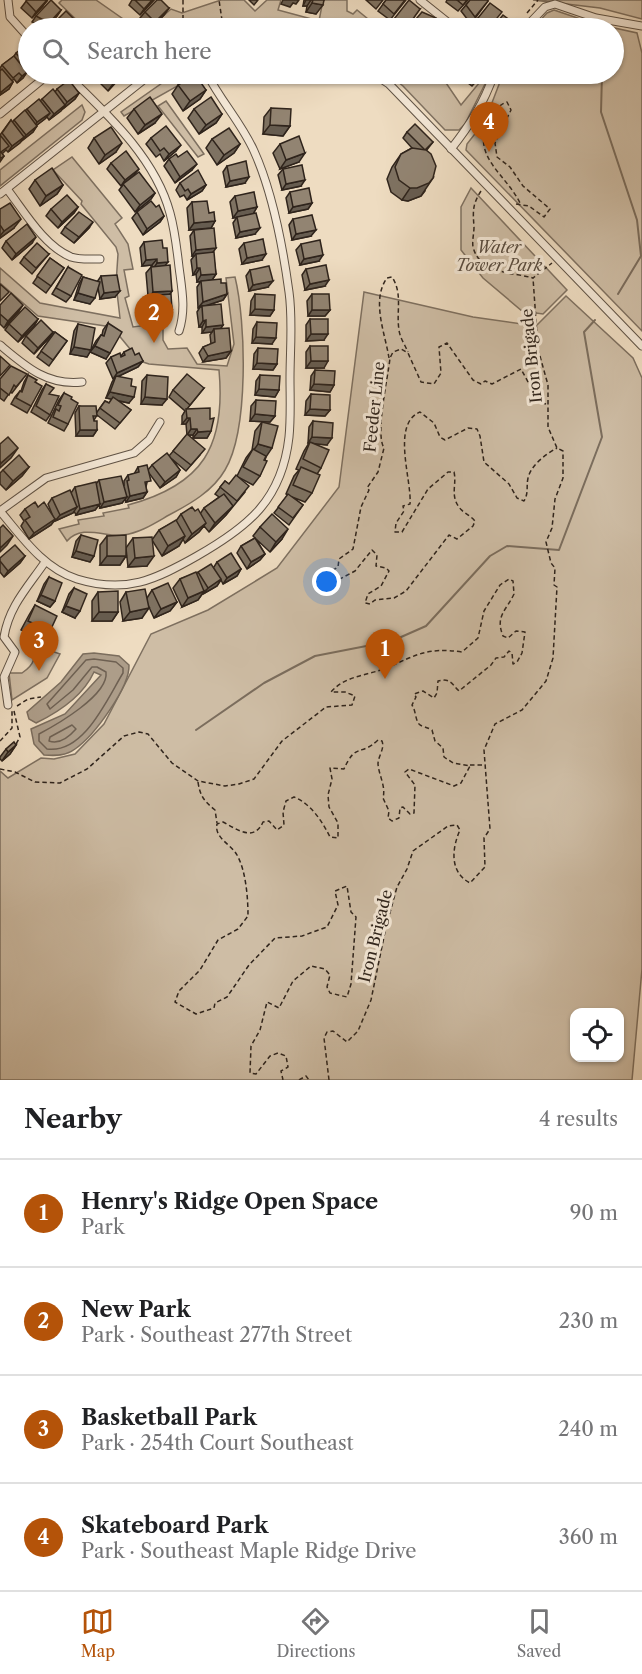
<!DOCTYPE html>
<meta charset="utf-8">
<style>
:root{--surface:#fff;--page:#f6f6f6;--text:#202124;--muted:#757577;--line:#e0e0e0;--accent:#b45309}
body{margin:0;font-family:"Libre Caslon Text",serif;background:var(--page);color:var(--text)}
.controls{position:absolute;right:18px;bottom:18px;display:grid;overflow:hidden;border-radius:12px;box-shadow:0 2px 4px #0004}
.controls button{width:54px;height:54px;display:grid;place-items:center;padding:0;border:0;border-bottom:2px solid var(--line);background:var(--surface);color:var(--text);font:30px sans-serif}
.you{position:absolute;left:327px;top:582px;width:21px;height:21px;margin:-15px;border:4px solid #fff;border-radius:50%;background:#1a73e8;box-shadow:0 0 0 9px #1a73e833}
.badge{display:grid;place-items:center;width:39px;height:39px;border-radius:50%;background:var(--accent);color:#fff;font-size:20px;font-weight:700}
.pin{position:absolute;translate:-50% -50px;filter:drop-shadow(0 2px 3px #0008)}
.pin::after{content:'';position:absolute;top:32px;width:21px;height:18px;background:inherit;clip-path:polygon(0 0,100% 0,50% 100%)}
.list{margin:0;padding:0;list-style:none}
h2{display:flex;justify-content:space-between;align-items:center;height:78px;margin:0;padding:0 24px;font-size:26px}
h2 small{font-size:20px;font-weight:400;color:var(--muted)}
.list li{display:grid;grid-template-columns:39px 1fr auto;gap:18px;align-items:center;box-sizing:border-box;height:108px;padding:0 24px;border-top:2px solid var(--line)}
.list b{display:block;font-size:22px;white-space:nowrap}
.list p{margin:0;font-size:20px;white-space:nowrap;color:var(--muted)}
.list em{font-size:20px;font-style:normal;color:var(--muted)}
.icon{flex:none;width:33px;height:33px;fill:none;stroke:currentColor;stroke-width:2;stroke-linecap:round;stroke-linejoin:round}
.map{position:relative;flex:none;width:642px;height:1080px;overflow:hidden}
.search{position:absolute;background:var(--surface);box-shadow:0 2px 4px #0004;left:18px;right:18px;top:18px;height:66px;display:flex;align-items:center;gap:15px;box-sizing:border-box;padding:0 21px;border-radius:33px;color:var(--muted);font-size:22px}
.sheet{height:510px;background:var(--surface)}
nav{display:flex;justify-content:space-around;align-items:center;box-sizing:border-box;height:84px;border-top:2px solid var(--line);background:var(--surface);font-size:16px;color:var(--muted)}
nav a{display:grid;justify-items:center;gap:3px}
nav .on{color:var(--accent)}
.map>svg:first-child{display:block}
.green{fill:#cebda5;stroke:#7e7060;stroke-width:1.5;fill-rule:evenodd}
.water{fill:#ad9d89;stroke:#7b6d5d;stroke-width:1.5}
.lines{fill:none;stroke-linecap:round;stroke-linejoin:round}
.shore{stroke:#6e6052;stroke-width:1.5}
.stream{stroke:#7b6d5d;stroke-width:2}
.street-casing{stroke:#5f5245;stroke-width:9}
.path{stroke:#2f241c;stroke-width:1.5;stroke-dasharray:4.5 3;stroke-linecap:butt}
.street{stroke:#f4e8d7;stroke-width:7}
.wall{fill:#7e7262;stroke:#2f241c;stroke-width:1.5}
.shaded-wall{fill:#665c50;stroke:#2f241c;stroke-width:1.5}
.building{fill:#928472;stroke:#2f241c;stroke-width:1.5}
.labels{text-anchor:middle;stroke-width:6;stroke-linejoin:round;paint-order:stroke}
.park-label{font-size:16px;font-style:italic;fill:#574a3e;stroke:#f4e8d7}
.street-label{font-size:16px;fill:#2f241c;stroke:#f4e8d7}
</style>
<div class="map">
<svg width="642" height="1080" viewBox="0 0 642 1080">
<rect width="100%" height="100%" fill="#eedcc1"/>
<filter id="stains"><feTurbulence type="fractalNoise" baseFrequency=".00333" numOctaves="4"/><feColorMatrix values="0 0 0 0 .2 0 0 0 0 .09 0 0 0 0 .02 0 0 0 .5 -.17"/></filter>
<radialGradient id="worn" r=".72"><stop offset=".6" stop-color="#630" stop-opacity="0"/><stop offset="1" stop-color="#630" stop-opacity=".3"/></radialGradient>
<g class="green">
<polygon points="62,0 96,0 136,28 85,28 59,3"/>
<polygon points="221,0 244,0 255,11 267,0 281,0 278,10 319,21 323,0 347,0 347,11 353,14 357,10 379,28 150,28 171,9 182,13"/>
<polygon points="533,0 642,0 642,19 600,8"/>
<polygon points="554,10 592,23 637,33 642,53 642,331 466,150 467,144 485,121 503,74 614,74 614,28 533,28 547,13"/>
<polygon points="175,74 197,75 124,116 121,112"/>
<polygon points="388,74 440,74 461,105 484,77 487,80 465,124 459,130 445,130 403,86"/>
<polygon points="166,101 204,154 198,157 158,106"/>
<polygon points="82,105 85,112 82,120 0,186 0,170"/>
<path d="M72 157 122 218 115 224 128 244 133 269 124 270 129 296 125 298 133 327 163 323V340L168 349 187 348 197 364 227 366 234 344 226 278 235 277C246 322 249 430 225 470 213 491 190 504 169 515 155 523 140 533 123 535 104 537 82 524 67 541L59 529 79 524 78 520 104 516 103 513 129 508 128 505C203 485 226 446 219 370L149 364 140 361 112 327 38 316 0 283V268L40 303 120 318 116 284 118 254 116 247 81 204 82 201 53 170Z"/>
<polygon points="471,188 567,290 543,314 522,311 483,278 461,250 461,207"/>
<path d="M364 292 473 317 536 326 566 296 633 358 642 378V969L632 1080H0V771L8 778 41 758 54 759 75 754 104 724 151 634 208 610 277 568 339 487ZM574 1012H620V1058H574Z"/>
<path d="M31 644 60 654 47 678 12 700 9 673H22C34 665 37 658 31 644Z"/>
</g>
<path class="water" d="M94 653 119 656 129 665C130 687 94 736 75 749 66 756 55 756 44 755L34 744 31 729 65 714 101 675 94 672C83 696 59 712 36 723L29 719 27 712 61 682 83 654Z"/>
<g class="lines">
<g class="shore">
<path d="M94 659 116 662 123 668V673C107 699 84 754 47 749L39 741V734C56 725 109 695 106 672L97 667H92L73 690 50 709 47 704 86 660Z"/>
<path d="M72 725 76 729C69 737 60 745 49 741L50 737Z"/>
</g>
<g class="stream">
<polyline points="602,74 601,112 637,220 641,256 618,294"/>
<polyline points="196,730 264,683 315,656 392,641 426,626 490,556 507,546 559,550 602,437 584,332 595,320"/>
</g>
<g class="street-casing">
<g id="street">
<polyline points="8,0 10,17 28,37"/>
<polyline points="420,0 455,28"/>
<polyline points="525,28 545,7 555,4 596,18 642,26"/>
<path d="M66 74C106 113 155 157 170 213 175 231 177 249 179 267 182 290 186 310 179 331"/>
<polyline points="374,74 389,84 642,346"/>
<polyline points="0,114 49,74"/>
<path d="M451 149C470 125 484 103 494 74"/>
<path d="M7 189C24 211 44 246 71 257 80 260 90 259 100 259"/>
<polyline points="0,194 151,74"/>
<path d="M0 345C25 366 47 386 82 382"/>
<path d="M0 511C22 537 43 568 77 579 126 594 155 580 197 556 248 527 282 500 289 437 291 417 290 397 290 378 290 350 293 320 289 292 283 248 272 191 254 151 242 124 221 101 207 74"/>
<polyline points="0,511 46,478 134,453 149,440 160,422"/>
<path d="M8 705 4 677 15 652 4 637C9 606 28 587 45 562"/>
</g>
</g>
<g class="path">
<polyline points="183,0 183,20"/>
<polyline points="527,13 538,0"/>
<polyline points="171,28 181,21 222,20 219,0"/>
<path d="M481 191C472 205 473 212 474 227 474 234 472 240 473 247 480 274 512 272 533 278L552 263"/>
<path d="M516 204 529 206 544 217 550 209 523 186 510 167 497 157 495 143 511 110 507 102C498 105 493 113 488 121 471 157 506 174 520 203"/>
<path d="M389 358C385 333 371 300 387 278L392 277C403 294 396 311 399 330 400 338 405 345 408 352"/>
<path d="M546 404 539 402 521 369 492 384 485 381 481 384 473 380 447 343 439 347 441 373 434 384 421 382 408 353 401 349 393 352 390 358C388 378 375 433 384 448L378 472 367 488 369 490 361 507 353 549 339 559 338 567 328 573 327 581H336L355 571 372 550 377 555 376 566 386 568 389 571 381 586 368 594 365 603 370 604 375 600 394 598 406 591 449 535 457 539 473 526 475 521C470 515 463 513 459 507 450 495 457 484 454 472H448L428 489 402 532H395L396 523 404 511 403 506 410 504C412 480 391 424 420 412L434 423 440 437 445 440 468 428 477 429 480 436 484 462 509 484 517 498 524 501C529 492 526 488 528 478 531 465 546 454 557 448"/>
<polyline points="17,706 28,699 41,697"/>
<polyline points="14,711 20,737 16,744"/>
<polyline points="0,741 12,728 12,711"/>
<polyline points="470,765 484,765"/>
<path d="M0 769 15 772 35 782 60 783 87 769 124 736 139 732 148 734 172 763 198 781 225 786 239 784 254 779 282 741 326 707 352 705 355 696 345 692H331C346 675 367 676 386 668 417 655 426 647 462 652L478 638 484 611 500 585 509 579 513 581 514 594C506 611 495 616 503 636L508 638 516 631 525 632 522 653 517 662 513 664 512 653 509 651 504 657 496 658 491 665 459 691C451 683 450 678 438 681L437 693 434 698 423 691 414 694 416 697 412 705C416 711 415 719 419 724 422 727 427 727 432 730L435 741 443 748 444 757 453 763 470 766 461 783 454 786 409 769 405 772 415 785 414 813 410 814 403 807 400 808 399 818 392 821 388 818 389 811 383 798C386 786 379 776 378 764 378 756 385 749 382 741L378 740C360 757 356 742 344 769L330 768 332 779 328 795 329 807 338 823V838L330 837C322 821 311 804 294 797L286 801 283 812 284 825 277 830 269 821 263 822C254 842 238 830 223 822L217 824C214 838 231 844 237 855 246 871 248 898 248 916L238 929 218 940 200 970 179 991 175 1002 196 1014 214 1008 215 1003 227 997 249 965 275 938 302 936 327 927 338 905 335 891 347 886 351 912 356 917 351 984 347 997 330 993 327 987 330 975 325 969 311 966 293 981 279 1008 267 1002 260 1030 251 1046 250 1073 256 1074 270 1056 278 1053 286 1056 288 1067 281 1071 283 1080"/>
<path d="M198 782C200 796 204 801 215 810L217 823"/>
<polyline points="299,1080 306,1076 309,1080"/>
<path d="M329 1080 324 1038 327 1032 333 1031 347 1042 358 1031 371 1000 386 927 397 887 407 869 413 851 448 826 457 825 460 830C452 848 449 872 470 883L485 867 484 838 490 829 484 750 495 724 522 710 546 681 553 658 557 587 554 585 555 568 551 563 546 542 552 528 555 499 563 478V451L557 448 548 427V385L538 349 533 278"/>
</g>
<use href="#street" class="street"/>
</g>
<g class="wall">
<polygon points="27,0 43,6 32,18 21,8"/>
<polygon points="132,0 154,0 140,15 129,5"/>
<polygon points="249,0 258,0 254,5"/>
<polygon points="304,0 324,0 316,14 306,12 307,6 303,6"/>
<polygon points="366,0 383,0 376,9"/>
<polygon points="386,0 406,0 390,20 378,11"/>
<polygon points="447,0 468,0 458,11 446,2"/>
<polygon points="470,0 488,1 471,24 461,11"/>
<polygon points="169,8 164,15 151,28 140,18 145,12"/>
<polygon points="420,9 406,28 400,25 398,28 394,28 389,25 394,19"/>
<polygon points="61,10 57,16 45,28 32,22 36,16"/>
<polygon points="478,18 497,19 489,28 479,28 474,24"/>
<polygon points="28,46 28,71 27,72 23,78 17,83 14,79 12,81 13,82 9,89 0,95 0,68 2,65 14,56 16,53"/>
<polygon points="91,74 100,74 97,77"/>
<polygon points="103,74 123,74 108,91 98,81"/>
<polygon points="463,74 483,74 472,86 460,77"/>
<polygon points="178,85 206,90 200,99 183,111 172,94"/>
<polygon points="57,89 79,93 75,99 49,120 47,117 37,125 33,132 8,152 6,150 2,154 4,156 0,162 0,135 11,120 12,122 27,109 40,101 42,99 55,92"/>
<polygon points="271,108 290,126 283,136 263,134 264,117"/>
<polygon points="134,109 155,123 138,134 127,118"/>
<polygon points="194,109 222,114 216,123 199,134 188,118"/>
<polygon points="407,132 433,142 426,151 425,191 421,196 408,201 402,200 391,192 387,179 392,167 401,154 412,148 403,138"/>
<polygon points="94,138 116,152 99,164 88,148"/>
<polygon points="151,138 176,151 164,161 160,154 156,157 146,144"/>
<polygon points="212,139 240,144 234,153 217,165 206,148"/>
<polygon points="280,144 299,162 280,169 273,153"/>
<polygon points="178,157 192,170 175,183 164,166 169,159"/>
<polygon points="111,163 135,175 155,193 151,199 135,212 119,190 123,185 121,186 107,169"/>
<polygon points="227,166 245,183 226,187 223,172"/>
<polygon points="283,169 301,186 282,190 278,175"/>
<polygon points="35,180 63,185 57,194 40,206 29,189"/>
<polygon points="180,183 206,185 202,191 187,200 184,195 180,197 176,190"/>
<polygon points="290,192 312,203 308,209 289,213 286,198"/>
<polygon points="235,196 257,207 253,214 233,218 230,202"/>
<polygon points="192,202 209,213 215,221 211,228 189,230 187,208"/>
<polygon points="78,207 74,213 58,228 46,216 51,209"/>
<polygon points="156,207 164,216 160,222 143,235 132,218 137,212"/>
<polygon points="0,209 14,228 0,238"/>
<polygon points="237,217 255,234 236,238 233,223"/>
<polygon points="293,219 311,236 292,240 289,225"/>
<polygon points="65,227 89,228 74,243 61,233"/>
<polygon points="194,230 213,252 216,274 212,280 221,283 227,294 223,300 208,305 223,325 221,328 231,351 226,358 203,362 199,353 203,347 211,344 210,335 212,332 202,333 202,327 199,327 197,312 200,307 198,308 197,287 201,281 197,282 196,274 193,275 191,260 194,256 192,256 190,236"/>
<polygon points="6,241 32,243 12,260 2,248"/>
<polygon points="144,242 165,266 172,291 170,294 172,310 168,316 143,318 141,302 146,296 148,296 146,273 151,267 152,267 152,265 142,266 140,248"/>
<polygon points="244,243 262,260 242,264 239,249"/>
<polygon points="301,244 319,261 300,265 296,250"/>
<polygon points="49,254 32,274 20,263 24,257"/>
<polygon points="50,258 64,268 46,293 33,283"/>
<polygon points="68,267 71,296 66,302 52,294"/>
<polygon points="306,269 325,286 305,290 302,275"/>
<polygon points="250,270 268,287 249,291 246,276"/>
<polygon points="101,276 115,297 100,299 98,288 90,304 74,300 79,284 83,277 97,282"/>
<polygon points="255,294 274,310 270,316 250,315 251,301"/>
<polygon points="312,294 330,310 325,316 308,316 307,301"/>
<polygon points="0,305 19,311 4,328 0,324"/>
<polygon points="38,319 34,326 18,342 5,330 9,324"/>
<polygon points="310,319 324,340 306,341 306,325"/>
<polygon points="257,322 272,344 252,343 253,329"/>
<polygon points="108,323 106,359 90,352 96,341 101,335 102,335 103,330"/>
<polygon points="78,324 91,350 87,357 70,354 74,331"/>
<polygon points="53,332 49,338 34,354 22,343 26,336"/>
<polygon points="55,332 67,341 49,366 37,357"/>
<polygon points="310,346 324,368 306,368 306,352"/>
<polygon points="258,348 277,364 273,370 253,369 254,354"/>
<polygon points="124,352 135,355 143,361 138,367 119,376 131,386 129,403 118,401 131,410 115,429 97,415 94,420 97,430 93,436 76,436 75,413 79,406 97,412 105,401 109,403 112,399 106,398 112,382 114,379 113,379 106,363 111,357 121,356"/>
<polygon points="315,370 334,385 330,392 310,390 311,376"/>
<polygon points="28,375 31,406 27,413 11,404 15,397 20,391 21,391 24,382"/>
<polygon points="147,375 162,405 141,404 142,381"/>
<polygon points="260,375 279,390 275,397 255,395 256,381"/>
<polygon points="0,379 22,380 12,393 10,392 4,401 0,398"/>
<polygon points="46,384 49,394 50,415 46,421 31,412 42,390"/>
<polygon points="204,388 187,409 211,431 207,438 193,438 193,435 189,435 200,455 186,471 172,459 180,470 176,477 160,488 149,473 146,487 147,492 143,498 126,502 125,499 122,503 100,508 99,505 95,510 76,515 74,511 73,513 55,521 55,520 51,525 29,539 21,526 24,521 20,515 25,509 38,507 52,514 48,504 52,498 71,493 75,487 96,484 99,480 124,485 124,481 128,475 134,474 138,467 148,470 152,465 169,456 187,435 186,424 182,424 182,416 185,411 169,397 173,390"/>
<polygon points="64,393 68,424 64,431 48,423 59,400"/>
<polygon points="311,394 330,410 325,416 305,415 306,401"/>
<polygon points="256,400 275,416 270,422 250,421 251,406"/>
<polygon points="313,421 327,445 315,444 321,468 317,474 312,493 305,502 292,497 303,505 289,525 274,513 288,495 286,494 294,476 299,470 296,469 304,451 309,443 308,443 309,427"/>
<polygon points="262,422 266,457 260,476 253,485 240,478 245,492 226,515 209,532 204,526 199,532 185,543 183,539 179,546 162,556 152,540 147,566 128,567 126,548 126,556 120,565 100,565 100,545 107,536 126,548 133,538 152,540 159,530 176,521 181,514 195,511 200,514 204,508 219,497 215,494 225,481 229,484 237,476 246,458 252,450 255,431"/>
<polygon points="29,467 22,476 6,490 0,484 0,473 3,470"/>
<polygon points="260,527 282,539 270,552 256,539 265,554 260,560 247,569 237,553 241,546 255,538 253,536"/>
<polygon points="81,535 94,556 90,562 72,557 76,541"/>
<polygon points="25,556 20,563 4,577 0,572 0,558"/>
<polygon points="217,562 241,569 237,576 223,584 221,580 217,586 203,594 203,593 198,600 182,607 173,588 180,579 214,567"/>
<polygon points="49,577 55,601 50,607 37,601 44,584"/>
<polygon points="74,588 75,618 62,612 69,594"/>
<polygon points="152,590 177,602 170,611 154,618 148,605 142,618 123,621 120,602 126,592 147,598"/>
<polygon points="98,592 118,612 112,621 92,621 92,601"/>
<polygon points="35,605 50,631 43,640 21,630 29,615"/>
<polygon points="16,745 10,754 2,761 0,759 0,757 6,749"/>
</g>
<g class="shaded-wall">
<polygon points="48,0 43,6 32,18 36,12"/>
<polygon points="152,0 154,0 140,15 144,9"/>
<polygon points="283,0 299,0 296,4 293,3 290,7 281,4"/>
<polygon points="306,0 311,0 307,6 303,6"/>
<polygon points="312,3 323,5 316,14 306,12"/>
<polygon points="169,8 164,15 151,28 155,22"/>
<polygon points="61,10 57,16 45,28 49,23"/>
<polygon points="27,72 23,78 17,83 22,76"/>
<polygon points="123,74 121,77 108,91 113,84"/>
<polygon points="13,82 9,89 0,95 1,92"/>
<polygon points="206,90 200,99 183,111 190,101"/>
<polygon points="79,93 75,99 63,109 67,102"/>
<polygon points="65,105 61,111 49,120 54,114"/>
<polygon points="50,113 45,119 33,128 37,122"/>
<polygon points="162,114 155,123 138,134 145,125"/>
<polygon points="222,114 216,123 199,134 206,125"/>
<polygon points="270,125 290,126 283,136 263,134"/>
<polygon points="37,126 33,132 21,141 26,135"/>
<polygon points="24,137 20,143 8,152 12,146"/>
<polygon points="122,143 116,152 99,164 105,155"/>
<polygon points="240,144 234,153 217,165 224,155"/>
<polygon points="181,145 176,151 164,161 169,154"/>
<polygon points="305,153 299,162 280,169 286,160"/>
<polygon points="197,164 192,170 175,183 180,177"/>
<polygon points="139,169 134,175 121,186 125,180"/>
<polygon points="249,177 245,183 226,187 230,181"/>
<polygon points="433,178 421,196 408,201 402,200 410,188"/>
<polygon points="305,180 301,186 282,190 286,184"/>
<polygon points="63,185 57,194 40,206 46,196"/>
<polygon points="206,185 202,191 187,200 191,194"/>
<polygon points="155,193 151,199 135,212 140,205"/>
<polygon points="312,203 308,209 289,213 293,207"/>
<polygon points="78,207 74,213 58,228 62,222"/>
<polygon points="257,207 253,214 233,218 238,211"/>
<polygon points="164,216 160,222 143,235 147,229"/>
<polygon points="21,219 14,228 0,238 0,236 4,231"/>
<polygon points="215,221 211,228 189,230 194,223"/>
<polygon points="93,222 89,228 74,243 79,237"/>
<polygon points="260,228 255,234 236,238 240,232"/>
<polygon points="316,230 311,236 292,240 296,234"/>
<polygon points="36,237 32,243 12,260 16,254"/>
<polygon points="216,248 211,255 196,254 194,256 192,256 196,250"/>
<polygon points="266,254 262,260 242,264 247,258"/>
<polygon points="323,255 319,261 300,265 304,259"/>
<polygon points="157,259 152,265 142,266 146,260"/>
<polygon points="168,262 163,268 153,269 157,263"/>
<polygon points="197,268 200,268 196,274 193,275"/>
<polygon points="216,274 212,280 197,282 201,275"/>
<polygon points="329,280 325,286 305,290 310,284"/>
<polygon points="273,281 268,287 249,291 253,285"/>
<polygon points="120,291 115,297 100,299 104,293"/>
<polygon points="172,291 168,297 149,299 153,292"/>
<polygon points="78,293 95,298 90,304 74,300"/>
<polygon points="227,294 223,300 202,307 202,306 198,308 203,302"/>
<polygon points="23,305 19,311 4,328 8,321"/>
<polygon points="255,309 274,310 270,316 250,315"/>
<polygon points="172,310 168,316 143,318 147,312"/>
<polygon points="312,310 330,310 325,316 308,316"/>
<polygon points="38,319 34,326 18,342 22,336"/>
<polygon points="206,320 202,327 199,327 203,321"/>
<polygon points="223,325 219,331 214,329 212,332 202,333 206,327"/>
<polygon points="53,332 49,338 34,354 38,348"/>
<polygon points="311,334 328,334 324,340 306,341"/>
<polygon points="256,337 276,338 272,344 252,343"/>
<polygon points="95,346 110,353 106,359 90,352"/>
<polygon points="74,347 91,350 87,357 70,354"/>
<polygon points="231,351 226,358 203,362 208,356"/>
<polygon points="143,361 138,367 115,378 116,376 113,379 117,373"/>
<polygon points="311,361 328,361 324,368 306,368"/>
<polygon points="257,363 277,364 273,370 253,369"/>
<polygon points="314,384 334,385 330,392 310,390"/>
<polygon points="259,389 279,390 275,397 255,395"/>
<polygon points="110,392 134,397 129,403 106,398"/>
<polygon points="145,397 167,399 162,405 141,404"/>
<polygon points="310,409 330,410 325,416 305,415"/>
<polygon points="255,414 275,416 270,422 250,421"/>
<polygon points="187,418 190,418 186,424 182,424"/>
<polygon points="191,429 197,429 193,435 187,435"/>
<polygon points="80,430 97,430 93,436 76,436"/>
<polygon points="211,431 207,438 193,438 198,432"/>
<polygon points="312,437 332,438 327,445 308,443"/>
<polygon points="258,444 272,448 266,457 251,454"/>
<polygon points="18,448 11,458 0,468 0,465 1,463"/>
<polygon points="29,467 22,476 6,490 13,481"/>
<polygon points="180,470 176,477 160,488 165,482"/>
<polygon points="147,492 143,498 126,502 130,496"/>
<polygon points="127,497 122,503 100,508 104,502"/>
<polygon points="100,504 95,510 76,515 80,509"/>
<polygon points="233,506 226,515 209,532 215,523"/>
<polygon points="77,507 73,513 55,521 60,515"/>
<polygon points="55,519 51,525 29,539 34,533"/>
<polygon points="206,523 199,532 185,543 192,534"/>
<polygon points="288,529 282,539 270,552 276,542"/>
<polygon points="13,536 7,545 0,552 0,548"/>
<polygon points="185,536 179,546 162,556 168,546"/>
<polygon points="76,551 94,556 90,562 72,557"/>
<polygon points="265,554 260,560 247,569 251,562"/>
<polygon points="25,556 20,563 4,577 8,571"/>
<polygon points="107,556 126,556 120,565 100,565"/>
<polygon points="154,556 147,566 128,567 135,558"/>
<polygon points="241,569 237,576 223,584 227,578"/>
<polygon points="221,579 217,586 203,594 208,588"/>
<polygon points="204,591 198,600 182,607 188,598"/>
<polygon points="41,595 55,601 50,607 37,601"/>
<polygon points="177,602 170,611 154,618 161,609"/>
<polygon points="66,606 80,611 75,618 62,612"/>
<polygon points="149,608 142,618 123,621 130,612"/>
<polygon points="99,612 118,612 112,621 92,621"/>
<polygon points="16,745 10,754 2,761 8,752"/>
</g>
<g class="building">
<polygon points="27,0 47,0 36,12 26,1"/>
<polygon points="51,0 61,10 49,23 36,16"/>
<polygon points="135,0 152,0 144,9"/>
<polygon points="157,0 161,0 169,8 155,22 145,12"/>
<polygon points="313,0 324,0 323,5 312,3"/>
<polygon points="386,0 405,0 394,14 383,4"/>
<polygon points="409,0 420,9 410,23 405,19 401,24 394,19"/>
<polygon points="457,0 467,0 463,5"/>
<polygon points="470,0 487,0 488,1 475,17 466,5"/>
<polygon points="490,3 502,12 489,28 478,18"/>
<polygon points="66,11 76,21 69,28 56,28 52,25"/>
<polygon points="422,12 436,18 428,28 415,28 411,25"/>
<polygon points="503,15 515,24 511,28 492,28"/>
<polygon points="78,23 81,27 84,23 90,28 73,28"/>
<polygon points="435,23 444,28 431,28"/>
<polygon points="27,44 28,46 28,67 27,67 16,53"/>
<polygon points="14,56 27,72 22,76 19,73 13,78 2,65"/>
<polygon points="2,69 13,82 1,92 0,91 0,71"/>
<polygon points="102,74 123,74 113,84"/>
<polygon points="195,74 206,90 190,101 178,85"/>
<polygon points="468,74 482,74 476,80"/>
<polygon points="69,80 79,93 67,102 57,89"/>
<polygon points="53,89 65,105 54,114 42,99"/>
<polygon points="150,97 162,114 145,125 134,109"/>
<polygon points="211,97 222,114 206,125 194,109"/>
<polygon points="39,99 50,113 37,122 27,109"/>
<polygon points="271,108 291,109 290,126 270,125"/>
<polygon points="25,110 37,126 26,135 14,120"/>
<polygon points="11,120 24,137 12,146 2,133"/>
<polygon points="415,124 433,142 425,150 407,132"/>
<polygon points="166,126 181,145 169,154 164,148 160,151 151,138"/>
<polygon points="111,127 122,143 105,155 94,138"/>
<polygon points="229,128 240,144 224,155 212,139"/>
<polygon points="0,135 9,146 1,152 4,156 1,158 0,157"/>
<polygon points="299,136 305,153 286,160 280,144"/>
<polygon points="412,148 426,150 431,154 436,166 433,178 429,183 417,188 410,188 399,180 395,167 401,154"/>
<polygon points="126,151 139,169 125,180 111,163"/>
<polygon points="187,151 197,164 180,177 169,159 176,154 178,157"/>
<polygon points="246,161 249,177 230,181 227,166"/>
<polygon points="302,165 305,180 286,184 283,169"/>
<polygon points="52,168 63,185 46,196 35,180"/>
<polygon points="198,170 206,185 191,194 188,189 185,191 180,183"/>
<polygon points="139,172 155,193 140,205 123,184"/>
<polygon points="309,188 312,203 293,207 290,192"/>
<polygon points="254,192 257,207 238,211 235,196"/>
<polygon points="67,195 78,207 62,222 51,209"/>
<polygon points="151,201 156,207 159,205 164,216 147,229 137,212"/>
<polygon points="207,201 209,213 214,212 215,221 194,223 192,202"/>
<polygon points="10,203 21,219 4,231 0,225 0,209"/>
<polygon points="79,212 93,222 79,237 65,227"/>
<polygon points="256,213 260,228 240,232 237,217"/>
<polygon points="312,215 316,230 296,234 293,219"/>
<polygon points="27,224 36,237 16,254 6,241"/>
<polygon points="214,228 216,248 196,250 194,230"/>
<polygon points="263,239 266,254 247,258 244,243"/>
<polygon points="162,240 163,248 167,248 168,262 157,263 157,259 146,260 144,242"/>
<polygon points="320,240 323,255 304,259 301,244"/>
<polygon points="37,243 49,254 36,268 24,257"/>
<polygon points="214,252 216,274 201,275 200,268 197,268 196,254"/>
<polygon points="50,258 64,268 51,286 37,276"/>
<polygon points="170,265 172,291 153,292 151,267"/>
<polygon points="326,265 329,280 310,284 306,269"/>
<polygon points="269,266 273,281 253,285 250,270"/>
<polygon points="68,267 82,275 71,296 56,288"/>
<polygon points="117,275 120,291 104,293 101,276"/>
<polygon points="83,277 100,282 95,298 78,293"/>
<polygon points="221,279 221,283 226,283 227,294 203,302 201,281"/>
<polygon points="0,284 9,292 0,301"/>
<polygon points="11,293 23,305 8,321 0,314 0,305"/>
<polygon points="171,294 172,310 147,312 146,296"/>
<polygon points="255,294 275,295 274,310 255,309"/>
<polygon points="312,294 329,294 330,310 312,310"/>
<polygon points="221,304 223,325 206,327 206,320 203,321 202,306"/>
<polygon points="25,307 38,319 22,336 9,324"/>
<polygon points="310,319 328,319 328,334 311,334"/>
<polygon points="41,320 53,332 38,348 26,336"/>
<polygon points="257,322 277,323 276,338 256,337"/>
<polygon points="108,323 122,332 110,353 95,346 101,335 104,336"/>
<polygon points="78,324 95,328 91,350 74,347"/>
<polygon points="229,328 231,351 208,356 203,347 215,342 214,329"/>
<polygon points="55,332 67,341 53,360 41,351"/>
<polygon points="310,346 328,346 328,361 311,361"/>
<polygon points="132,348 135,355 139,353 143,361 117,373 111,357 120,353 121,357 125,355 124,352"/>
<polygon points="258,348 278,349 277,364 257,363"/>
<polygon points="0,356 10,365 0,376"/>
<polygon points="11,366 27,374 16,387 14,385 9,395 0,388 0,379"/>
<polygon points="315,370 335,371 334,385 314,384"/>
<polygon points="187,374 204,388 190,405 173,390"/>
<polygon points="28,375 37,380 35,382 42,386 31,406 16,398 20,391 22,392"/>
<polygon points="147,375 168,377 167,399 145,397"/>
<polygon points="260,375 280,376 279,390 259,389"/>
<polygon points="116,376 132,379 131,386 136,387 134,397 110,392"/>
<polygon points="46,384 54,388 49,394 59,396 50,415 36,406"/>
<polygon points="64,393 72,397 71,399 78,403 68,424 53,417 56,409 59,411 61,406 58,405"/>
<polygon points="311,394 330,395 330,410 310,409"/>
<polygon points="113,397 131,410 120,423 100,408 105,401 109,403"/>
<polygon points="256,400 276,401 275,416 255,414"/>
<polygon points="79,406 96,406 97,416 93,416 94,421 97,421 97,430 80,430"/>
<polygon points="210,408 210,419 214,418 211,431 198,432 197,429 191,429 190,418 187,418 186,409"/>
<polygon points="313,421 333,423 332,438 312,437"/>
<polygon points="262,422 278,426 272,448 258,444"/>
<polygon points="187,434 205,449 191,465 173,451"/>
<polygon points="8,437 18,448 1,463 0,461 0,444"/>
<polygon points="310,442 329,450 321,468 303,459"/>
<polygon points="253,449 266,456 264,460 267,461 260,476 243,467"/>
<polygon points="167,453 180,470 165,482 152,465"/>
<polygon points="19,455 29,467 13,481 3,470"/>
<polygon points="147,465 151,481 145,482 147,492 130,496 127,481 129,480 128,475 139,472 138,467"/>
<polygon points="301,467 320,475 312,493 293,485"/>
<polygon points="236,475 249,486 237,501 220,487 225,481 229,484"/>
<polygon points="121,476 127,497 104,502 99,480"/>
<polygon points="96,482 100,504 80,509 75,487"/>
<polygon points="70,490 77,507 60,515 52,498"/>
<polygon points="224,494 233,506 215,523 204,508"/>
<polygon points="288,494 303,505 293,518 278,507"/>
<polygon points="35,502 38,507 44,502 55,519 34,533 25,520 30,517 25,509"/>
<polygon points="192,507 195,511 198,509 206,523 192,534 181,514"/>
<polygon points="272,514 288,529 276,542 260,527"/>
<polygon points="176,520 185,536 168,546 159,530"/>
<polygon points="3,525 13,536 0,548 0,528"/>
<polygon points="81,535 98,540 94,556 76,551"/>
<polygon points="126,535 126,556 107,556 107,536"/>
<polygon points="152,537 154,556 135,558 133,538"/>
<polygon points="255,538 265,554 251,562 241,546"/>
<polygon points="15,545 25,556 8,571 0,561 0,558"/>
<polygon points="231,553 241,569 227,578 217,562"/>
<polygon points="211,564 221,579 208,588 198,572"/>
<polygon points="196,572 204,591 188,598 180,579"/>
<polygon points="49,577 62,583 55,601 41,595"/>
<polygon points="168,583 177,602 161,609 152,590"/>
<polygon points="74,588 87,594 80,611 66,606"/>
<polygon points="145,589 149,608 130,612 126,592"/>
<polygon points="118,591 118,612 99,612 98,592"/>
<polygon points="35,605 57,616 50,631 28,621"/>
<polygon points="14,742 16,745 8,752 6,749"/>
</g>
<g class="labels">
<g class="park-label">
<text x="499" y="253">Water<tspan x="499" dy="18">Tower Park</tspan></text>
</g>
<g class="street-label">
<text transform="translate(531 356) rotate(-96)" y="6">Iron Brigade</text>
<text transform="translate(374 407) rotate(-84)" y="6">Feeder Line</text>
<text transform="translate(375 936) rotate(-76)" y="6">Iron Brigade</text>
</g>
</g>
<rect width="100%" height="100%" filter="url(#stains)"/>
<rect width="100%" height="100%" fill="url(#worn)"/>
</svg>
<div class="controls">
<button><svg class="icon" aria-label="locate" viewBox="0 0 24 24"><circle cx="12" cy="12" r="6"/><path d="M12 2v4M12 18v4M2 12h4M18 12h4"/></svg></button>
</div>
<div class="you"></div>
<div class="pin badge" style="left:385px;top:679px">1</div>
<div class="pin badge" style="left:154px;top:343px">2</div>
<div class="pin badge" style="left:39px;top:671px">3</div>
<div class="pin badge" style="left:489px;top:152px">4</div>
<div class="search"><svg class="icon" aria-label="search" viewBox="0 0 24 24"><circle cx="10" cy="10" r="6"/><path d="M15 15l6 6"/></svg>Search here</div>
</div>
<section class="sheet">
<h2>Nearby<small>4 results</small></h2>
<ul class="list">
<li><span class="badge">1</span><div><b>Henry's Ridge Open Space</b><p>Park</p></div><em>90 m</em></li>
<li><span class="badge">2</span><div><b>New Park</b><p>Park · Southeast 277th Street</p></div><em>230 m</em></li>
<li><span class="badge">3</span><div><b>Basketball Park</b><p>Park · 254th Court Southeast</p></div><em>240 m</em></li>
<li><span class="badge">4</span><div><b>Skateboard Park</b><p>Park · Southeast Maple Ridge Drive</p></div><em>360 m</em></li>
</ul>
</section>
<nav>
<a class="on"><svg class="icon" aria-label="map" viewBox="0 0 24 24"><path d="M3 6l6-2 6 2 6-2v14l-6 2-6-2-6 2zM9 4v14M15 6v14"/></svg>Map</a>
<a><svg class="icon" aria-label="directions" viewBox="0 0 24 24"><path d="M12 3l9 9-9 9-9-9zM9 14v-3h6M13 9l2 2-2 2"/></svg>Directions</a>
<a><svg class="icon" aria-label="saved" viewBox="0 0 24 24"><path d="M7 4h10v16l-5-4-5 4z"/></svg>Saved</a>
</nav>
